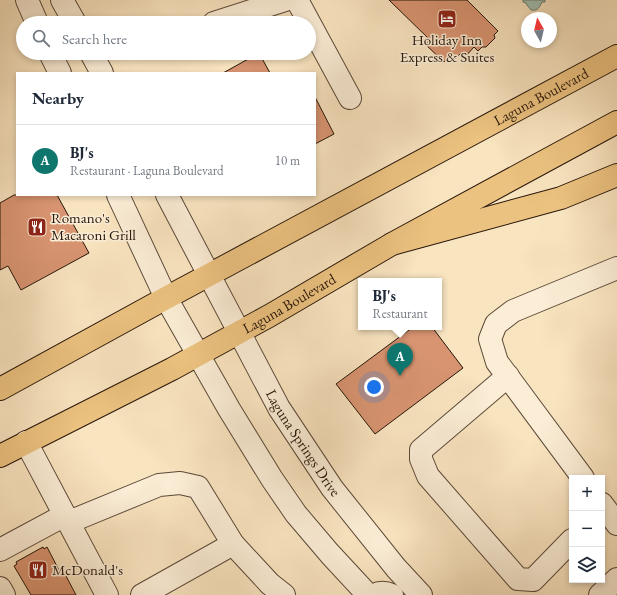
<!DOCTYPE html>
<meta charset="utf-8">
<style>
:root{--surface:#fff;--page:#f6f6f7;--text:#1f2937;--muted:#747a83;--line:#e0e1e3;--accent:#0f766e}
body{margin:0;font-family:"EB Garamond",serif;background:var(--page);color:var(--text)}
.controls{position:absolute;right:12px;bottom:12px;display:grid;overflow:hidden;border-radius:0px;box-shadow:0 2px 6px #0003}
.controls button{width:36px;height:36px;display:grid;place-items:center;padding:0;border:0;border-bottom:1px solid var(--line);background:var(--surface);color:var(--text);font:20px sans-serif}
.compass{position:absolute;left:521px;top:12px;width:36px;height:36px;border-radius:50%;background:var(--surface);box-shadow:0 2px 6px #0003;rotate:352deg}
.you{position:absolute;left:374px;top:387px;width:14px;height:14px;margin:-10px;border:3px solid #fff;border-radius:50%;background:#1a73e8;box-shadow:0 0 0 6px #1a73e833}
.badge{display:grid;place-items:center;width:26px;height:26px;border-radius:50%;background:var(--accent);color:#fff;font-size:13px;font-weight:700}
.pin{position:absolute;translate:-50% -33px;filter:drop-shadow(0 1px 2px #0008)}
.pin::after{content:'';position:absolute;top:21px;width:14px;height:12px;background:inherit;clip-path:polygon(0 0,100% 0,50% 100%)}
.popup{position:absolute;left:358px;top:278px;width:84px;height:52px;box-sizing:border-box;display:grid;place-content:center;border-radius:0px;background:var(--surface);filter:drop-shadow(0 1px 3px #0005);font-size:13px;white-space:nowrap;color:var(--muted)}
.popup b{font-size:15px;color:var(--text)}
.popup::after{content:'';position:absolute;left:50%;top:100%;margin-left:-8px;border:8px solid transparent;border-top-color:var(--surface)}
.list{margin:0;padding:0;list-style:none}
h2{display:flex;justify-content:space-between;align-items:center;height:52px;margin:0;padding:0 16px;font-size:17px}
h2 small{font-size:13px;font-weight:400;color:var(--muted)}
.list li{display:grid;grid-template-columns:26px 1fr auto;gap:12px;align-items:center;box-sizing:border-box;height:72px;padding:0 16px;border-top:1px solid var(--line)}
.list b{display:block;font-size:15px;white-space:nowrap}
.list p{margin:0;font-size:13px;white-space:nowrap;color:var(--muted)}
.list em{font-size:13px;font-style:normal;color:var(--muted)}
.icon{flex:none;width:22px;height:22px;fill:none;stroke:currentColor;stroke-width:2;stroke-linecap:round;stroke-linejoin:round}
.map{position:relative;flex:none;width:617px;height:595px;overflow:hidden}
.search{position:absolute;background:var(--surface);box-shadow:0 2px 6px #0003;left:16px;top:16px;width:300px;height:44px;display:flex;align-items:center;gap:10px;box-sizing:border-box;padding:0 14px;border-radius:22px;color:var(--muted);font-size:15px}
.panel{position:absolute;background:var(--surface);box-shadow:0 2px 6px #0003;left:16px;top:72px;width:300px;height:124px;border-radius:0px}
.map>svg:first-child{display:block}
.water{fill:#9ebfb3;stroke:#6e7b6f}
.building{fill:#d89471;stroke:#261509}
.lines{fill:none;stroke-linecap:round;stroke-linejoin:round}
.minor-casing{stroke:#5b4937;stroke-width:24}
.major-casing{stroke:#261509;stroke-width:24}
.highway-casing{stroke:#261509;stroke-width:24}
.minor{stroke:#fbedd6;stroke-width:22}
.major{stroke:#ecc280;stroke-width:22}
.highway{stroke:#ecc280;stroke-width:22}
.labels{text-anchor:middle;stroke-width:3;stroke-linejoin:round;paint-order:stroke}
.poi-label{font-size:15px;fill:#261509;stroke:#fbedd6;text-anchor:start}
.street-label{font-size:15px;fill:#261509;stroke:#fbedd6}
</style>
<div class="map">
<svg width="617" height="595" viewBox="0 0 617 595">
<rect width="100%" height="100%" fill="#f9e4c0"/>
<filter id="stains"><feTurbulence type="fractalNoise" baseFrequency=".005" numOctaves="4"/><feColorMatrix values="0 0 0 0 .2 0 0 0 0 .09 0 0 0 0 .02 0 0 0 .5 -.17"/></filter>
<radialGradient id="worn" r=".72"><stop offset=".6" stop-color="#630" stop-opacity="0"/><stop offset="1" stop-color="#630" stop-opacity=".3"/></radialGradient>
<path class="water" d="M523 0H545V2H542C539 8 538 11 531 10L527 5 526 3 523 2Z"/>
<g class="building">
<polygon points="389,0 467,0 498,31 494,35 495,38 486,47 482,47 478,51 474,47 465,57 461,53 453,61 449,57 444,62 425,44 430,40"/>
<polygon points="259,53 270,73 223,73"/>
<polygon points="315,97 334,134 315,144"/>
<polygon points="14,195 57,195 89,253 21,290 8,266 0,270 0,203"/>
<polygon points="413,327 432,327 463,368 375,434 336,384"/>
<polygon points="43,547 44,549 47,547 62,576 65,574 76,595 31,595 14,566 17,564 16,562"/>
</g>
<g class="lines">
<g class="minor-casing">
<g id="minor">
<polyline points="27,0 37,23"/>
<polyline points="62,0 75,23"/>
<polyline points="297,0 350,98"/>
<polyline points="214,23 285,0"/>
<polyline points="50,53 60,73"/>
<polyline points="91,53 102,73"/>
<polyline points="118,195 166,298 229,409 272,479 296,514 330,554 368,595"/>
<path id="s1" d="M167 195 279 408 332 488 396 568 421 595"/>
<polyline points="508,376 421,450 421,459 428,476 518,579 533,580 572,540"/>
<polyline points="26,442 107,595"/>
<polyline points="583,478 497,362 490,339 496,324 513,311 617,268"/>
<polyline points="602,504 617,524"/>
<polyline points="69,522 159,485 180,483 198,487 233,544 270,584 284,595"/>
<polyline points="0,550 65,515"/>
<polyline points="0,588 4,595"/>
<polyline points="142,595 233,544"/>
<path d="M374 595C380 592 385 592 392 595"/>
<polyline points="600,595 617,579"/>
</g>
</g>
<g class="major-casing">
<g id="major">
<path id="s2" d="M0 389 166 298 617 56"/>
<path id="s3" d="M0 456 172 369 269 316 392 244 617 122"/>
</g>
</g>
<g class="highway-casing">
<polyline id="highway" points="392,244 561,198 617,175"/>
</g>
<use href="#minor" class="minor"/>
<use href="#major" class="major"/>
<use href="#highway" class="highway"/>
</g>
<defs>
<g id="hotel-square" transform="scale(1)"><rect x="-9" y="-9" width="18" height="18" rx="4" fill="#8f2418" stroke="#fbedd6"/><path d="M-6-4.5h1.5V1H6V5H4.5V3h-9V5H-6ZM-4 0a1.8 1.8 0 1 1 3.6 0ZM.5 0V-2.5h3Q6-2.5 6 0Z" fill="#fff"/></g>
<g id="restaurant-square" transform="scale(1)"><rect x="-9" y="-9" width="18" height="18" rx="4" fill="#8f2418" stroke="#fbedd6"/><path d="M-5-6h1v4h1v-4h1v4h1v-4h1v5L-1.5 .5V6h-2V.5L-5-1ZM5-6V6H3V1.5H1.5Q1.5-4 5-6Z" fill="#fff"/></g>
</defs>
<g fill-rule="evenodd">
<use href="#hotel-square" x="447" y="19"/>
<use href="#restaurant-square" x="37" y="227"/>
<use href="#restaurant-square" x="38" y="570"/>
</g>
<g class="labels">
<g class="poi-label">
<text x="447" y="45" text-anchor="middle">Holiday Inn<tspan x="447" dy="17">Express &amp; Suites</tspan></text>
<text x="51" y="223">Romano's<tspan x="51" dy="17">Macaroni Grill</tspan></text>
<text x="52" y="575">McDonald's</text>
</g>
<g class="street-label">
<text dy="5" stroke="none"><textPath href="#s2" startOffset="615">Laguna Boulevard</textPath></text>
<text dy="5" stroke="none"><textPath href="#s3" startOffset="327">Laguna Boulevard</textPath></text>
<text dy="5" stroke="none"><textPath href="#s1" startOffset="283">Laguna Springs Drive</textPath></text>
</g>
</g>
<rect width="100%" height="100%" filter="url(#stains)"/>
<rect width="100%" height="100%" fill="url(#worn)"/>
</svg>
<div class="controls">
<button>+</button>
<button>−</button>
<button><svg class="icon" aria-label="layers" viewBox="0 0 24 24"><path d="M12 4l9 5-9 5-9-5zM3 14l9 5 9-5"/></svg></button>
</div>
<svg class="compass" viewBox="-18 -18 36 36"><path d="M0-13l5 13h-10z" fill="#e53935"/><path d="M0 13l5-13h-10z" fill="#747a83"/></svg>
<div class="you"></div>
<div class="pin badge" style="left:400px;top:376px">A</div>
<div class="popup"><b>BJ's</b>Restaurant</div>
<div class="search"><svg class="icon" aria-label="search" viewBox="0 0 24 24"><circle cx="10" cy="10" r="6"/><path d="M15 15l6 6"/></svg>Search here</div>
<section class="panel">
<h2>Nearby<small></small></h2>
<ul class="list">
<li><span class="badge">A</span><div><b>BJ's</b><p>Restaurant · Laguna Boulevard</p></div><em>10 m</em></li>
</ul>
</section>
</div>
